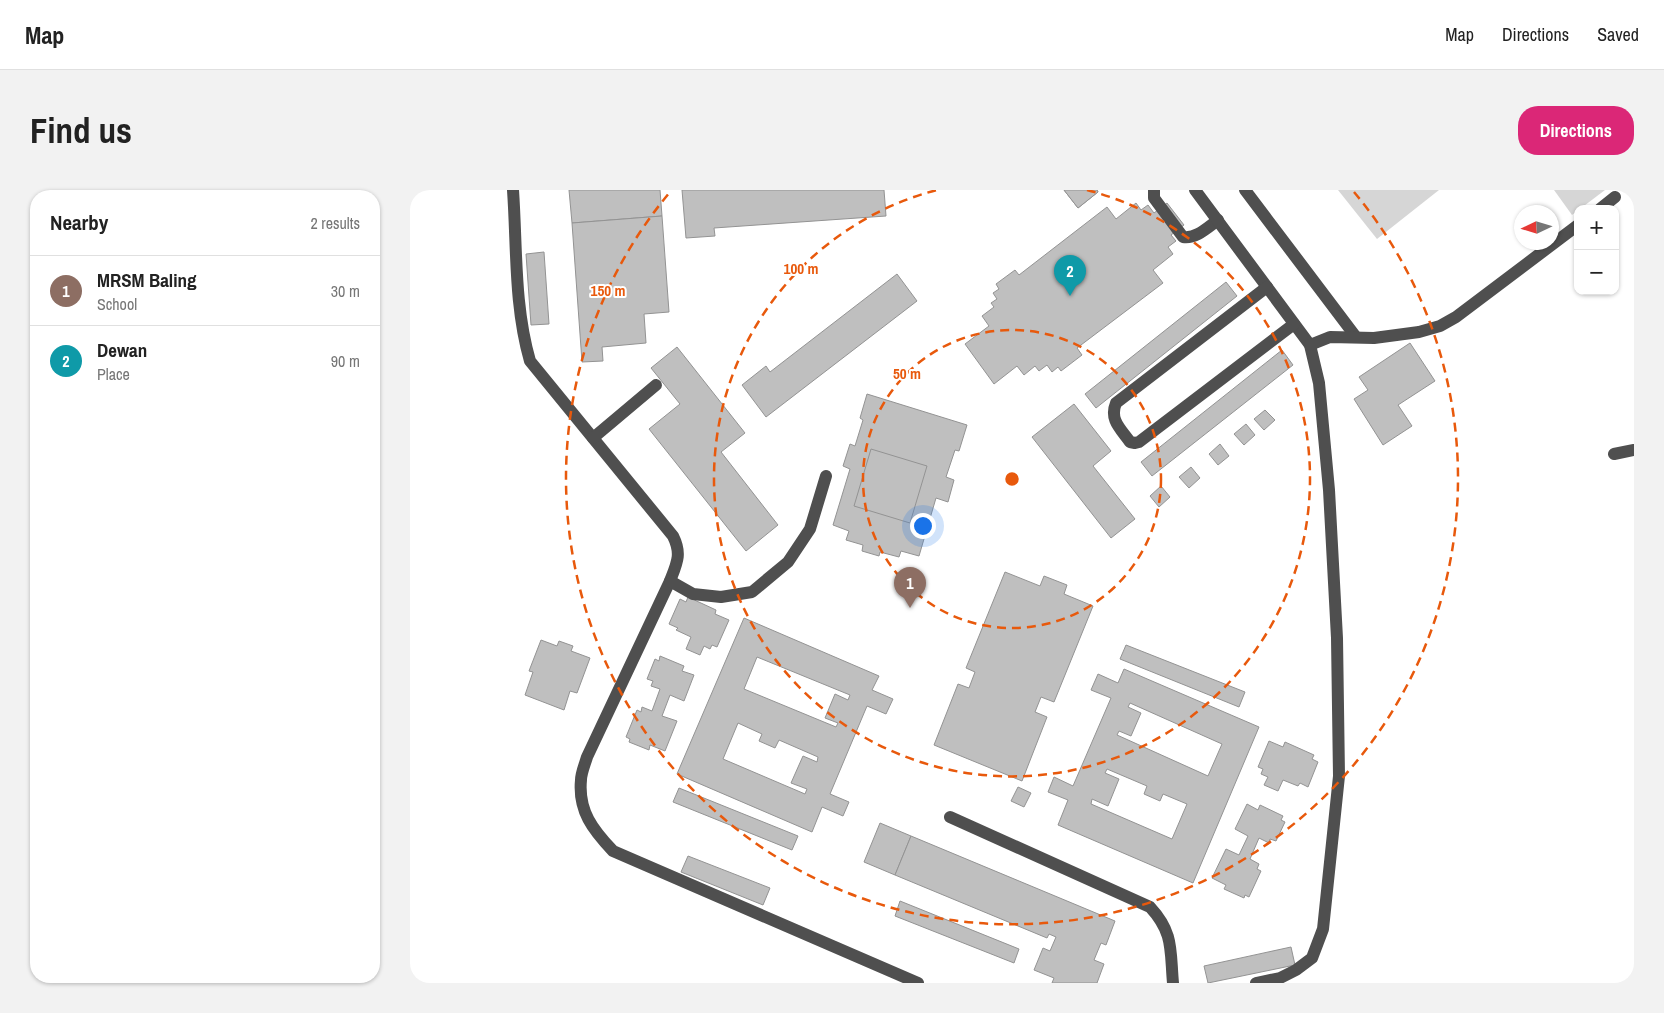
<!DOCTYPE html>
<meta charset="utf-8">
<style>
:root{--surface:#fff;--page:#f2f2f2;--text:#222;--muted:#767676;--line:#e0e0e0;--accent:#db2777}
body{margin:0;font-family:"Archivo Narrow",sans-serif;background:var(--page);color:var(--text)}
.controls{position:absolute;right:15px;top:15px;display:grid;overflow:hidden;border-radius:10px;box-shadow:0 1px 4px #0004}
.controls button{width:45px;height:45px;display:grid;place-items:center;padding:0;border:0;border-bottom:1px solid var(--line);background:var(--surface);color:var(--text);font:25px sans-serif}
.compass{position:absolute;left:1104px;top:15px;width:45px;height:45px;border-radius:50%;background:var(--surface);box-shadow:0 1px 4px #0004;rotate:266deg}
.you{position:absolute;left:512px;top:335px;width:18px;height:18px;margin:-12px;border:4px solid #fff;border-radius:50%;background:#1a73e8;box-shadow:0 0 0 8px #1a73e833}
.badge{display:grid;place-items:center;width:32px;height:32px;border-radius:50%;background:var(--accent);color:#fff;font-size:16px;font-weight:700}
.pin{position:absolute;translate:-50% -41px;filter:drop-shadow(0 1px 2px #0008)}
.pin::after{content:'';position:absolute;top:26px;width:18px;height:15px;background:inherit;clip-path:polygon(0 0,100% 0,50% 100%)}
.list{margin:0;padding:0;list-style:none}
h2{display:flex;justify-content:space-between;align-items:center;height:65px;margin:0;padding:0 20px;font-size:21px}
h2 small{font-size:16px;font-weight:400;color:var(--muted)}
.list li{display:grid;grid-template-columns:32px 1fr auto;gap:15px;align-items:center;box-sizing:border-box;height:70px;padding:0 20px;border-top:1px solid var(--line)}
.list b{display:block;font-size:19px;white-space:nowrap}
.list p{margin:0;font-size:16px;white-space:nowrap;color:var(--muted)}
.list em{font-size:16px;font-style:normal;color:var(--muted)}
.map{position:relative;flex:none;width:1224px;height:793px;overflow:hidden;border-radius:20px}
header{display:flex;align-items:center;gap:30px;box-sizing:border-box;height:70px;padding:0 25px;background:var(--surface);border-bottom:1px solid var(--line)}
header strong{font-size:24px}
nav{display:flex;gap:28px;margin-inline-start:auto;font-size:18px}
.intro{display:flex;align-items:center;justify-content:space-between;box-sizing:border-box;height:120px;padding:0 30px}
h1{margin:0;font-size:35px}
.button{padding:12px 22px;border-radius:20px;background:var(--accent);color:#fff;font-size:18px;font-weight:700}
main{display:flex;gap:30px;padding:0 30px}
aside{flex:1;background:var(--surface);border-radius:20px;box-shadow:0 1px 4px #0004}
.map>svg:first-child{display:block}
.green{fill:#d6d6d6}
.building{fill:#bfbfbf;stroke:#939393;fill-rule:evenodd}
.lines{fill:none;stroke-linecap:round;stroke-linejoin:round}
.minor{stroke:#4f4f4f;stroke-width:12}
.ring{fill:none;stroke:#e8590c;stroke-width:2.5;stroke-dasharray:9 6}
.centre{fill:#e8590c;stroke:#fff;stroke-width:2.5}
.ring-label{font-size:15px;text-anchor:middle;font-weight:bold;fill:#e8590c;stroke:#fff;stroke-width:4;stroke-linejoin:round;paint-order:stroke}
</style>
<header>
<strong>Map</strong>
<nav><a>Map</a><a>Directions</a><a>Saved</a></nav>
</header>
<div class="intro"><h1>Find us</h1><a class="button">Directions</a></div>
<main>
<aside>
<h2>Nearby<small>2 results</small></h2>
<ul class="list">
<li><span class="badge" style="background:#8d6e63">1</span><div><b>MRSM Baling</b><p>School</p></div><em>30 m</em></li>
<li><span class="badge" style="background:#0f9aa8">2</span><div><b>Dewan</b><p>Place</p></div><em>90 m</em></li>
</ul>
</aside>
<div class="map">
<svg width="1224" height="793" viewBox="0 0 1224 793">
<rect width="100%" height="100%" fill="#fff"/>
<g class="green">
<polygon points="928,0 1029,0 967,49"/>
<polygon points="1144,0 1195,0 1162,25"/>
</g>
<g class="building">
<polygon points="159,0 250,0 252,26 162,33"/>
<polygon points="272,0 474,0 476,26 304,38 305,46 276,48"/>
<polygon points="654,0 687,0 688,2 668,18"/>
<polygon points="654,0 687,0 688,2 668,18"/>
<polygon points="726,13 731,20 738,15 744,23 757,13 774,35 761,45 766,51 758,57 763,64 743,80 753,93 667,158 672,165 651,181 648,177 642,182 637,175 629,181 625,176 614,185 607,176 584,194 555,154 579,136 572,126 584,117 581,113 587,109 583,103 589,99 586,94 605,80 609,85 697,17 706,29"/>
<polygon points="252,26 259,122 234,124 236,153 192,157 193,171 172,172 162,33"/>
<polygon points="134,62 139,134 121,135 116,64"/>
<polygon points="487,84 507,111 356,227 332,195 356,176 360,182"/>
<polygon points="816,92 827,106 686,218 675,204"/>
<polygon points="1000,153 1025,191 988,215 1002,236 973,255 944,209 958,200 949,187"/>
<polygon points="267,157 335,243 311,262 368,335 336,361 239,239 270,214 241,178"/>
<polygon points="872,160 883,175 742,286 731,272"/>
<polygon points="457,204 557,235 549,261 545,260 536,287 544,290 538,312 526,308 509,366 491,361 489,367 470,362 469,366 452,361 453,355 436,350 439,341 423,335 440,279 433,276 440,254 445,256 453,230 450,228"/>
<polygon points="664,214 701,261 683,276 725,329 701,348 622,247"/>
<polygon points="855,220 865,230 854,240 844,229"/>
<polygon points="836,234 845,245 834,255 824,244"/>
<polygon points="810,254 819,266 808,275 799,264"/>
<polygon points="461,259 517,276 500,333 444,316"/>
<polygon points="781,277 790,288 779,298 769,287"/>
<polygon points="751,296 760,307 749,317 740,306"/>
<polygon points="595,382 630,396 634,386 657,395 654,404 683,416 644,512 631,507 625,522 637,527 612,591 524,555 548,494 559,498 565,482 556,478"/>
<polygon points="278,407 306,420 305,424 319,430 307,457 302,455 300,459 294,456 290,465 276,459 281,447 266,440 268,438 259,434 270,409 276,412"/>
<path d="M334 428 469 486 462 500 483 509 476 524 457 516 420 604 439 612 433 626 412 617 402 642 267 584ZM347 467 440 505 438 510 425 504 415 528 428 533 426 537 334 499ZM328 533 352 544 349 551 365 558 369 550 408 567 407 572 393 566 381 593 397 599 395 604 313 569Z"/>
<polygon points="131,450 147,456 149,451 163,456 161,461 180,468 167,503 160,501 154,520 115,505 123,482 119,481"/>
<polygon points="716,455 835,502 829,517 710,469"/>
<polygon points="250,466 274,476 272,481 284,485 274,511 260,505 252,526 267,531 255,561 240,555 239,560 219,552 220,549 216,547 227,520 231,522 232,517 242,521 250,499 241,496 243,491 237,489 245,469 249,471"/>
<path d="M714 479 849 537 783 693 648 635 658 610 638 602 644 587 663 596 701 508 681 500 688 484 708 493ZM720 513 812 554 798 586 707 545 709 541 721 546 731 523 718 517ZM697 579 737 596 734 604 750 611 753 604 777 614 762 649 681 614 682 609 698 616 709 589 695 583Z"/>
<polygon points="859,551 873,557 875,552 904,565 902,569 908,572 898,597 890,593 888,596 873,590 868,601 854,595 858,587 851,584 853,579 848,577"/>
<polygon points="608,597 621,603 614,617 601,611"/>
<polygon points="269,598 388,646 382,660 263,612"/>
<polygon points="837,614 848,620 850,615 873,626 871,630 875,632 866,651 860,649 859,653 849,648 840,669 849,674 847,679 851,681 839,707 835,705 834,708 814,699 816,695 802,688 816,659 829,665 838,646 825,639"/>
<polygon points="470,633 501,646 485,685 454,672"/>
<polygon points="501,646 705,731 696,755 691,753 684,770 694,774 687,793 642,793 644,788 624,780 633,758 640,761 646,747 639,744 637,748 485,685"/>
<polygon points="278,666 360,698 353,715 271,682"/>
<polygon points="490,711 609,759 604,773 485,726"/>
<polygon points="881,757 885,775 798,793 794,776"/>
</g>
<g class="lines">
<g class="minor">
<path d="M103 0C107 57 104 116 120 171L263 346C272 364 267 373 260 391L177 567C175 574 171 583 171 590 168 621 183 640 203 661L508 793"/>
<path d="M744 0V8L773 47C786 49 797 38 808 30"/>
<polyline points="785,0 900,155 909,193 919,300 927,448 929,586 913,739 902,768 886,780 870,788 846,793"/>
<polyline points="835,0 946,147"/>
<polyline points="1190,19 1205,7"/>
<path d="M857 97 706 213C699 230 711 239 720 252L725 253 729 252 884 134"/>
<polyline points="900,155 920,147 964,148 1009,142 1030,136 1046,127 1168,35"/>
<polyline points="183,248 246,195"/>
<polyline points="1204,264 1224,260"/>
<polyline points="260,391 283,404 311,407 342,402 378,372 400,339 416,286"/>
<path d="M540 627 740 717C764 743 760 760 763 793"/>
</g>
</g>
<g class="ring">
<circle cx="602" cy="289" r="149"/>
<path d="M677 0A298 298 0 1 1 527 0"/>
<path d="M944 2A446 446 0 1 1 260 2"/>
</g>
<circle cx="602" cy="289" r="8" class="centre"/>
<g class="ring-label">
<text x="391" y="84">100 m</text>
<text x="198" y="106">150 m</text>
<text x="497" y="189">50 m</text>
</g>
</svg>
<div class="controls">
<button>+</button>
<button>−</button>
</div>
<svg class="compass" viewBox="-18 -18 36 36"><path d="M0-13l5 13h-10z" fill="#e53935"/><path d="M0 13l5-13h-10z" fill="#767676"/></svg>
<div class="you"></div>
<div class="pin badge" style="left:500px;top:418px;background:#8d6e63">1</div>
<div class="pin badge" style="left:660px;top:106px;background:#0f9aa8">2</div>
</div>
</main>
